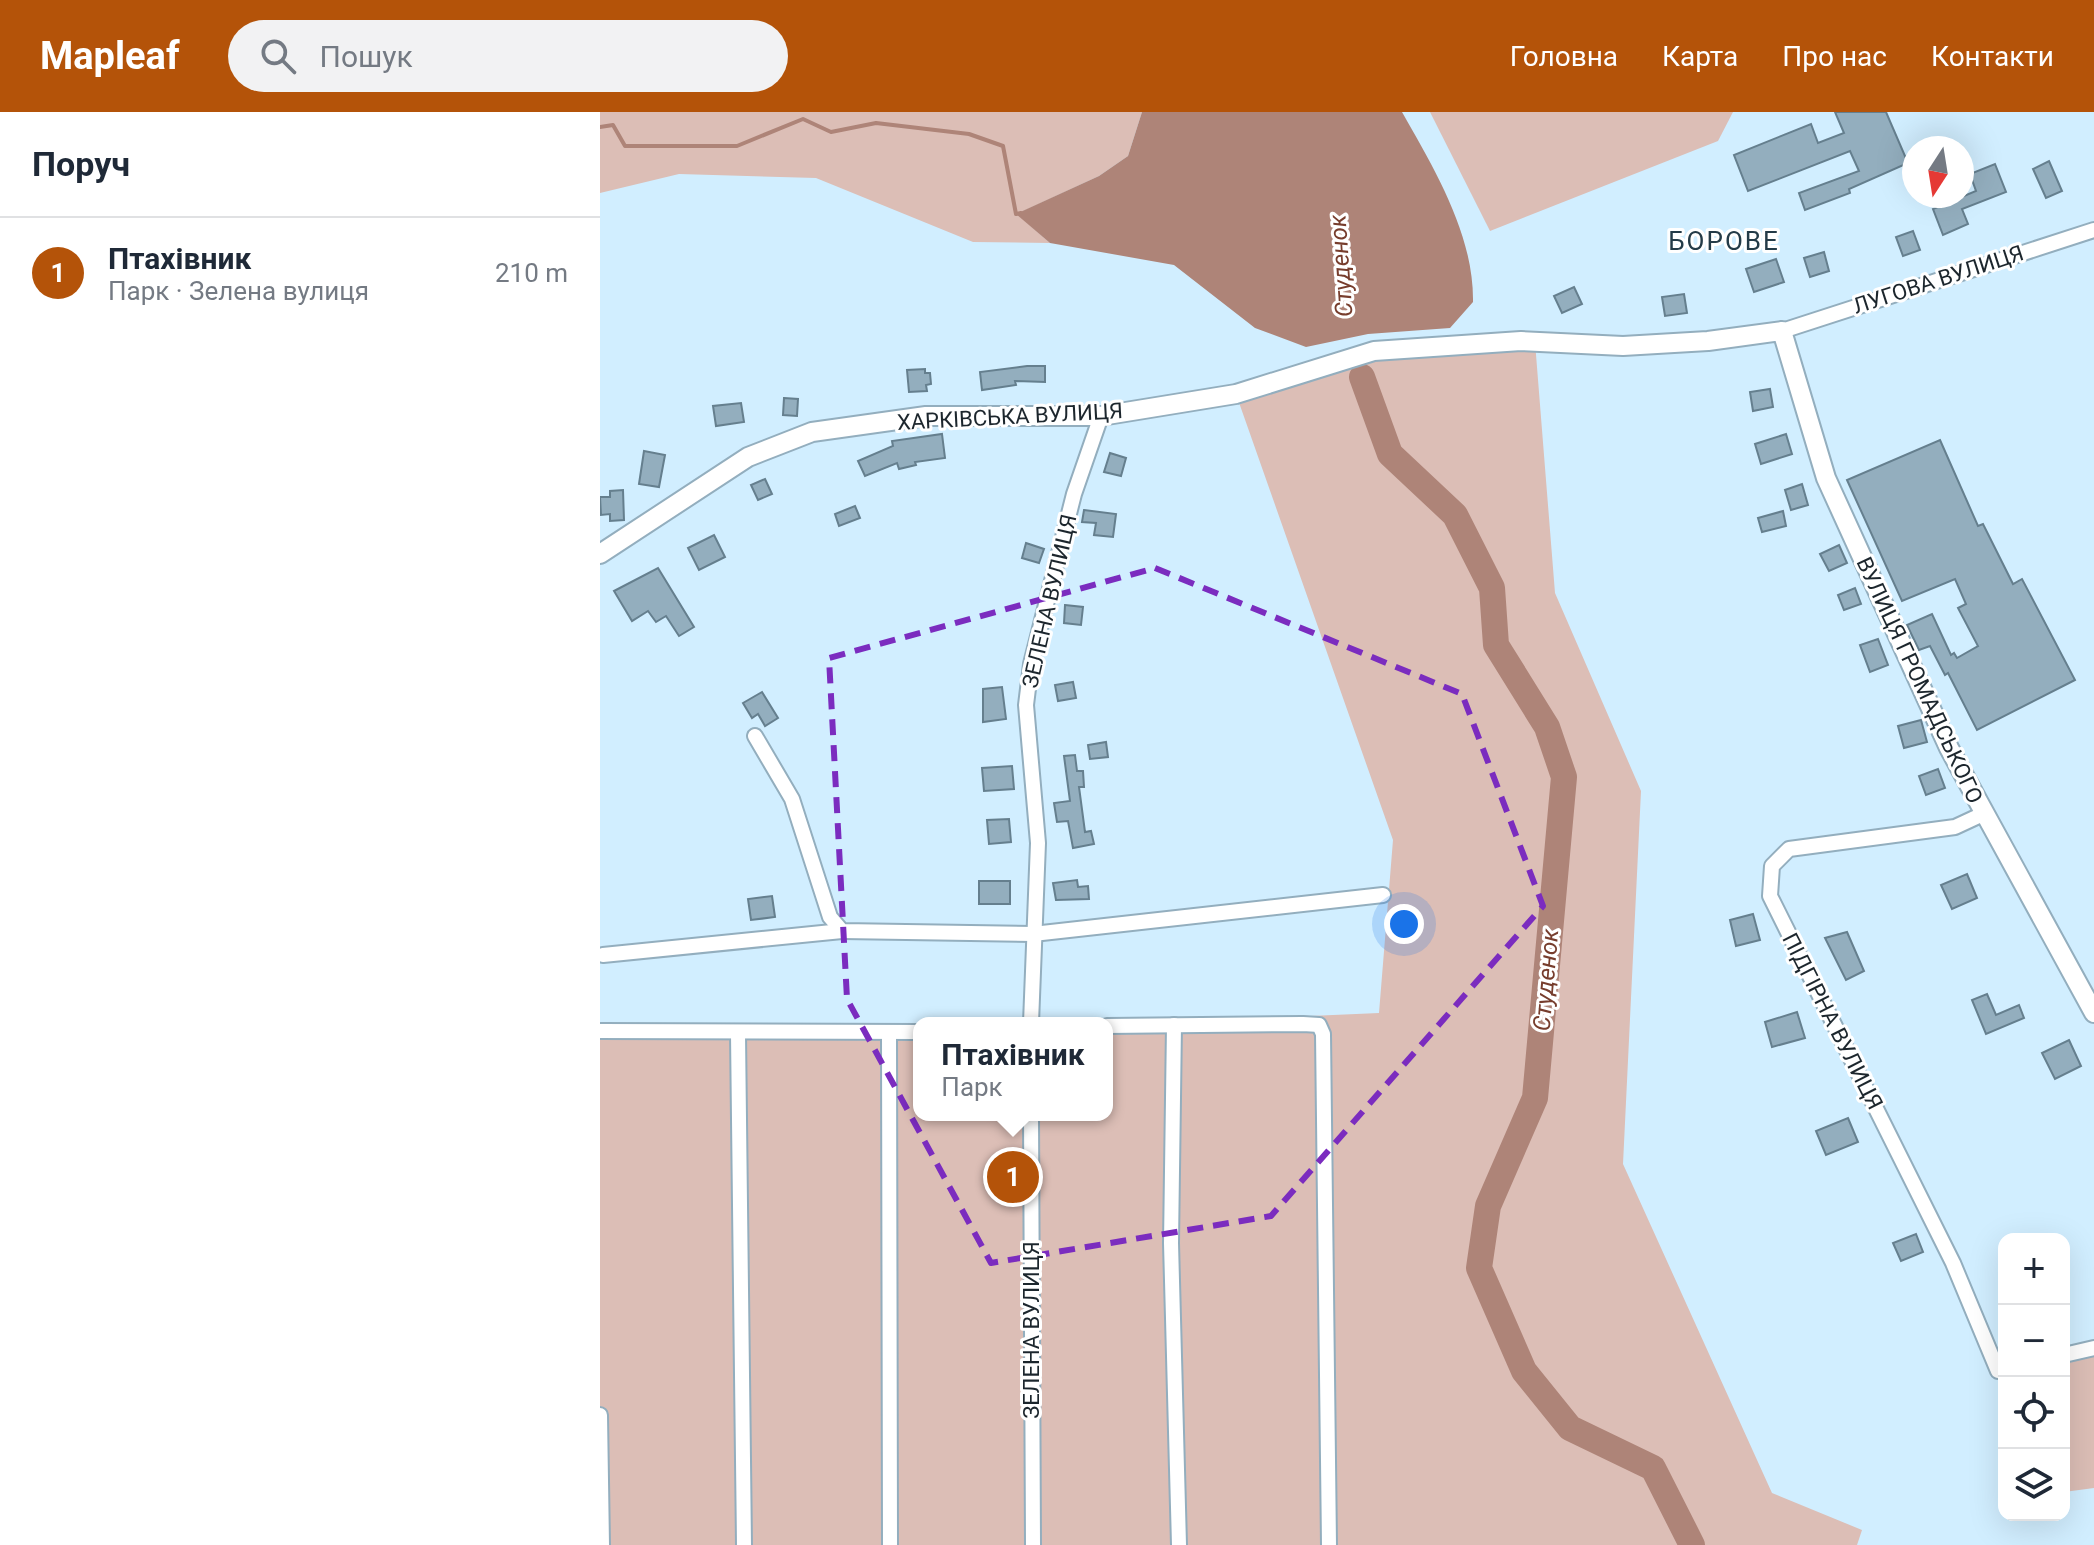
<!DOCTYPE html>
<html lang="uk">
<meta charset="utf-8">
<style>
:root{--surface:#fff;--page:#f2f2f3;--text:#1f2937;--muted:#747a83;--line:#e0e1e3;--accent:#b45309}
body{margin:0;font-family:Roboto,sans-serif;background:var(--page);color:var(--text)}
.controls{position:absolute;right:24px;bottom:24px;display:grid;overflow:hidden;border-radius:16px;box-shadow:0 8px 32px #0002}
.controls button{width:72px;height:72px;display:grid;place-items:center;padding:0;border:0;border-bottom:2px solid var(--line);background:var(--surface);color:var(--text);font:40px sans-serif}
.compass{position:absolute;left:1302px;top:24px;width:72px;height:72px;border-radius:50%;background:var(--surface);box-shadow:0 8px 32px #0002;rotate:192deg}
.you{position:absolute;left:804px;top:812px;width:28px;height:28px;margin:-20px;border:6px solid #fff;border-radius:50%;background:#1a73e8;box-shadow:0 0 0 12px #1a73e833}
.badge{display:grid;place-items:center;width:52px;height:52px;border-radius:50%;background:var(--accent);color:#fff;font-size:26px;font-weight:700}
.pin{position:absolute;translate:-50% -50%;border:4px solid #fff;box-shadow:0 2px 8px #0006}
.popup{position:absolute;left:313px;top:905px;width:200px;height:104px;box-sizing:border-box;display:grid;place-content:center;border-radius:16px;background:var(--surface);filter:drop-shadow(0 2px 6px #0005);font-size:26px;white-space:nowrap;color:var(--muted)}
.popup b{font-size:30px;color:var(--text)}
.popup::after{content:'';position:absolute;left:50%;top:100%;margin-left:-16px;border:16px solid transparent;border-top-color:var(--surface)}
.list{margin:0;padding:0;list-style:none}
h2{display:flex;justify-content:space-between;align-items:center;height:104px;margin:0;padding:0 32px;font-size:34px}
h2 small{font-size:26px;font-weight:400;color:var(--muted)}
.list li{display:grid;grid-template-columns:52px 1fr auto;gap:24px;align-items:center;box-sizing:border-box;height:112px;padding:0 32px;border-top:2px solid var(--line)}
.list b{display:block;font-size:30px;white-space:nowrap}
.list p{margin:0;font-size:26px;white-space:nowrap;color:var(--muted)}
.list em{font-size:26px;font-style:normal;color:var(--muted)}
.icon{flex:none;width:44px;height:44px;fill:none;stroke:currentColor;stroke-width:2;stroke-linecap:round;stroke-linejoin:round}
.map{position:relative;flex:none;width:1494px;height:1433px;overflow:hidden}
header{display:flex;align-items:center;gap:48px;box-sizing:border-box;height:112px;padding:0 40px;background:var(--accent);color:#fff}
header strong{font-size:38px}
nav{display:flex;gap:44px;margin-inline-start:auto;font-size:28px}
.search{width:560px;height:72px;background:var(--page);display:flex;align-items:center;gap:20px;box-sizing:border-box;padding:0 28px;border-radius:44px;color:var(--muted);font-size:30px}
main{display:flex}
aside{flex:1;background:var(--surface)}
.map>svg:first-child{display:block}
.green{fill:#dcbeb6}
.water{fill:#ae8478}
.lines{fill:none;stroke-linecap:round;stroke-linejoin:round}
.stream{stroke:#ae8478;stroke-width:4}
.river{stroke:#ae8478;stroke-width:26}
.building{fill:#93aebe;stroke:#657f8e;stroke-width:2}
.minor-casing{stroke:#93aebe;stroke-width:18}
.tertiary-casing{stroke:#93aebe;stroke-width:22}
.minor{stroke:#fff;stroke-width:14}
.tertiary{stroke:#fff;stroke-width:18}
.marked{fill:none;stroke:#7b2cbf;stroke-width:6;stroke-dasharray:16 10;stroke-linejoin:round}
.labels{text-anchor:middle;stroke-width:6;stroke-linejoin:round;paint-order:stroke}
.street-label{font-size:22px;fill:#1c262d;stroke:#fff}
.water-label{font-size:24px;font-style:italic;fill:#773d2d;stroke:#fff}
.quarter-label{font-size:26px;letter-spacing:2px;fill:#233b48;stroke:#fff}
</style>
<header>
<strong>Mapleaf</strong>
<div class="search"><svg class="icon" aria-label="search" viewBox="0 0 24 24"><circle cx="10" cy="10" r="6"/><path d="M15 15l6 6"/></svg>Пошук</div>
<nav><a>Головна</a><a>Карта</a><a>Про нас</a><a>Контакти</a></nav>
</header>
<main>
<aside>
<h2>Поруч<small></small></h2>
<ul class="list">
<li><span class="badge">1</span><div><b>Птахівник</b><p>Парк · Зелена вулиця</p></div><em>210 m</em></li>
</ul>
</aside>
<div class="map">
<svg width="1494" height="1433" viewBox="0 0 1494 1433">
<rect width="100%" height="100%" fill="#d1eeff"/>
<g class="green">
<polygon points="0,0 542,0 528,44 499,64 417,102 450,131 373,130 216,66 79,62 0,81"/>
<polygon points="830,0 1133,0 1118,29 890,119"/>
<polygon points="935,230 955,481 1041,679 1023,1052 1172,1381 1262,1418 1257,1433 0,1433 0,919 319,920 319,1003 507,1003 507,913 779,901 793,728 636,282 774,239"/>
<polygon points="1494,1236 1494,1376 1464,1380 1464,1243"/>
</g>
<path class="water" d="M542 0H802C835 58 874 123 873 190L850 216 768 222 706 235 655 216 574 153 450 131 416 102 499 64 528 44Z"/>
<g class="lines">
<polyline class="stream" points="0,15 13,13 25,34 137,34 203,7 231,20 276,11 369,22 403,34 416,102 421,101"/>
<polyline class="river" points="762,265 790,342 855,403 892,476 896,533 947,615 964,665 935,986 888,1094 879,1156 924,1259 970,1316 1053,1356 1092,1433"/>
</g>
<g class="building">
<polygon points="1235,0 1286,0 1308,51 1249,77 1250,81 1205,98 1199,81 1259,59 1250,39 1148,79 1134,43 1211,12 1218,31 1244,21"/>
<polygon points="1449,49 1462,79 1446,86 1433,57"/>
<polygon points="1395,52 1406,80 1362,97 1368,112 1343,123 1333,97 1376,79 1370,62"/>
<polygon points="1313,119 1320,138 1303,144 1296,125"/>
<polygon points="1224,140 1229,159 1210,165 1204,146"/>
<polygon points="1176,147 1184,170 1154,180 1146,157"/>
<polygon points="974,175 982,192 962,201 954,184"/>
<polygon points="1084,182 1087,201 1065,204 1062,185"/>
<polygon points="427,254 445,254 445,270 415,269 416,273 382,278 380,260"/>
<polygon points="325,257 325,261 330,261 331,272 326,273 327,279 309,280 307,258"/>
<polygon points="1170,277 1173,295 1153,299 1150,280"/>
<polygon points="184,286 198,287 197,304 183,303"/>
<polygon points="141,291 144,310 116,314 113,294"/>
<polygon points="342,322 345,346 315,350 316,353 299,357 297,351 265,364 258,349 293,334 292,329"/>
<polygon points="1186,322 1192,342 1161,352 1155,332"/>
<polygon points="1340,328 1378,414 1383,412 1413,472 1422,467 1475,568 1377,618 1348,561 1345,563 1330,534 1319,538 1307,513 1332,502 1351,543 1354,541 1357,546 1378,534 1358,496 1366,492 1355,467 1302,489 1247,368"/>
<polygon points="44,339 65,343 59,375 39,372"/>
<polygon points="510,341 526,346 521,364 504,360"/>
<polygon points="165,367 172,382 158,388 151,373"/>
<polygon points="1202,372 1208,393 1191,398 1185,378"/>
<polygon points="23,378 24,408 10,409 10,402 1,403 0,385 10,385 10,379"/>
<polygon points="255,394 260,406 239,414 235,402"/>
<polygon points="484,398 516,402 513,425 494,423 496,411 482,410"/>
<polygon points="1183,399 1186,414 1162,420 1158,406"/>
<polygon points="114,423 125,445 99,458 88,436"/>
<polygon points="426,431 444,437 439,451 422,446"/>
<polygon points="1239,433 1247,451 1229,459 1220,442"/>
<polygon points="58,456 94,515 79,524 66,504 56,510 48,499 32,509 14,479"/>
<polygon points="1255,476 1261,492 1244,498 1238,483"/>
<polygon points="465,493 483,495 481,513 464,511"/>
<polygon points="1278,527 1288,553 1270,560 1260,533"/>
<polygon points="473,570 476,586 458,589 455,573"/>
<polygon points="402,575 406,607 383,610 383,577"/>
<polygon points="162,580 178,606 165,614 158,602 152,606 143,591"/>
<polygon points="1321,608 1327,630 1304,636 1298,614"/>
<polygon points="506,630 508,645 490,647 488,633"/>
<polygon points="475,643 477,659 483,659 484,675 479,675 485,720 491,719 494,732 473,736 468,709 457,710 454,691 470,689 464,644"/>
<polygon points="412,654 414,677 384,679 382,656"/>
<polygon points="1338,657 1345,676 1326,683 1319,664"/>
<polygon points="409,707 411,730 389,732 387,708"/>
<polygon points="1367,762 1377,786 1352,797 1341,773"/>
<polygon points="477,768 478,775 488,774 489,787 456,788 453,771"/>
<rect x="379" y="769" width="31" height="23"/>
<polygon points="172,784 175,805 151,808 148,787"/>
<polygon points="1153,802 1160,828 1136,834 1130,808"/>
<polygon points="1247,820 1264,859 1246,868 1225,826"/>
<polygon points="1387,882 1396,903 1419,893 1424,906 1386,922 1372,888"/>
<polygon points="1197,900 1205,926 1172,935 1165,910"/>
<polygon points="1469,928 1481,954 1455,967 1442,941"/>
<polygon points="1248,1006 1258,1030 1226,1043 1216,1019"/>
<polygon points="1316,1122 1323,1140 1301,1149 1293,1131"/>
</g>
<g class="lines">
<g class="minor-casing">
<g id="minor">
<polyline points="1182,219 1494,118"/>
<polyline points="155,624 192,687 230,805 242,819 433,822 783,783"/>
<polyline points="1383,702 1355,715 1189,737 1172,754 1170,784 1353,1151 1398,1259 1404,1257"/>
<polyline points="3,843 242,819"/>
<polyline points="431,911 438,731 426,593 431,552 474,382 501,304"/>
<polyline points="574,913 571,1131 579,1433"/>
<polyline points="507,914 703,912 719,913 723,922 729,1433"/>
<polyline points="0,919 319,920"/>
<polyline points="138,922 144,1433"/>
<polyline points="289,922 290,1433"/>
<polyline points="431,1003 433,1433"/>
<polyline points="1464,1243 1494,1236"/>
<polyline points="0,1303 2,1433"/>
</g>
</g>
<g class="tertiary-casing">
<polyline id="tertiary" points="0,442 148,345 212,320 326,304 501,304 636,282 774,239 921,229 1023,234 1108,229 1182,219 1226,366 1349,636 1494,901"/>
</g>
<use href="#minor" class="minor"/>
<use href="#tertiary" class="tertiary"/>
</g>
<path class="marked" d="M555 456 862 582 943 794 671 1104 391 1151 247 887 229 546Z"/>
<g class="labels">
<g class="street-label">
<text transform="translate(1338 167) rotate(-18)" y="8">ЛУГОВА ВУЛИЦЯ</text>
<text transform="translate(410 304) rotate(-3)" y="8">ХАРКІВСЬКА ВУЛИЦЯ</text>
<text transform="translate(449 489) rotate(-77)" y="8">ЗЕЛЕНА ВУЛИЦЯ</text>
<text transform="translate(1320 568) rotate(65)" y="8">ВУЛИЦЯ ГРОМАДСЬКОГО</text>
<text transform="translate(1233 909) rotate(63)" y="8">ПІДГІРНА ВУЛИЦЯ</text>
<text transform="translate(431 1218) rotate(-90)" y="8">ЗЕЛЕНА ВУЛИЦЯ</text>
</g>
<g class="water-label">
<text transform="translate(741 154) rotate(-94)" y="8">Студенок</text>
<text transform="translate(946 868) rotate(-85)" y="8">Студенок</text>
</g>
<g class="quarter-label">
<text x="1124" y="138">БОРОВЕ</text>
</g>
</g>
</svg>
<div class="controls">
<button>+</button>
<button>−</button>
<button><svg class="icon" aria-label="locate" viewBox="0 0 24 24"><circle cx="12" cy="12" r="6"/><path d="M12 2v4M12 18v4M2 12h4M18 12h4"/></svg></button>
<button><svg class="icon" aria-label="layers" viewBox="0 0 24 24"><path d="M12 4l9 5-9 5-9-5zM3 14l9 5 9-5"/></svg></button>
</div>
<svg class="compass" viewBox="-18 -18 36 36"><path d="M0-13l5 13h-10z" fill="#e53935"/><path d="M0 13l5-13h-10z" fill="#747a83"/></svg>
<div class="you"></div>
<div class="pin badge" style="left:413px;top:1065px">1</div>
<div class="popup"><b>Птахівник</b>Парк</div>
</div>
</main>
